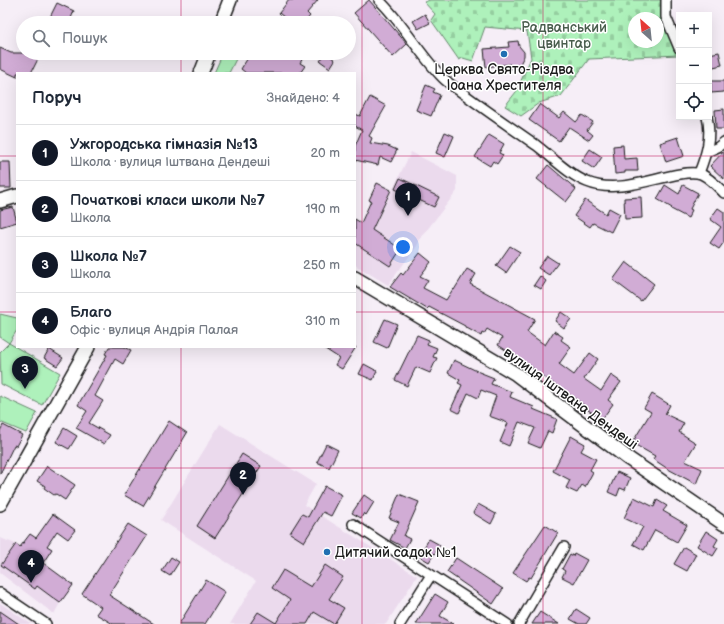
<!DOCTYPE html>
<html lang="uk">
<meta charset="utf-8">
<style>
:root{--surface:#fff;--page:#f2f2f3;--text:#1f2937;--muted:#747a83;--line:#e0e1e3;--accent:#111827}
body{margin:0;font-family:"Balsamiq Sans",sans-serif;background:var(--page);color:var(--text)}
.controls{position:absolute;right:12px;top:12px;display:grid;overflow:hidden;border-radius:0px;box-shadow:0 4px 16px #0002}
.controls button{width:36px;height:36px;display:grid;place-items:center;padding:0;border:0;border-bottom:1px solid var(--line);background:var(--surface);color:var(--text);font:20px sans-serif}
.compass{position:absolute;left:628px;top:12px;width:36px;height:36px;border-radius:50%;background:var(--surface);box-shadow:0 4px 16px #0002;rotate:333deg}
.you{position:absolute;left:403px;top:247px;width:14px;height:14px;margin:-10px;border:3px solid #fff;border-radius:50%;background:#1a73e8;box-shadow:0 0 0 6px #1a73e833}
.badge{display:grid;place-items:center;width:26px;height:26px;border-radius:50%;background:var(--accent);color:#fff;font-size:13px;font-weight:700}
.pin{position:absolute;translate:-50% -33px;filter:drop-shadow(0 1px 2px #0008)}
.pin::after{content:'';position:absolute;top:21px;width:14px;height:12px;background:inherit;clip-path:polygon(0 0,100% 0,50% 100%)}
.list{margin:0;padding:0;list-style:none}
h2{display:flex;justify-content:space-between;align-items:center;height:52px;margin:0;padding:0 16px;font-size:17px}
h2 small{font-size:13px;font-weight:400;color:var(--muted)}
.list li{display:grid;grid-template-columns:26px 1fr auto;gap:12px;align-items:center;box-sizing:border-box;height:56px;padding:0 16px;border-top:1px solid var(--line)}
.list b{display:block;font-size:15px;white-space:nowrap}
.list p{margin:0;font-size:13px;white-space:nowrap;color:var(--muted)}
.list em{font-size:13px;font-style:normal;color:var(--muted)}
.icon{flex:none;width:22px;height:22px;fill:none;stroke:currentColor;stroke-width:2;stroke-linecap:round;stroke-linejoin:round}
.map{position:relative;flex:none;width:724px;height:624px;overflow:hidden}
.search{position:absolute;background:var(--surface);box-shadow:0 4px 16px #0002;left:16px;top:16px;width:340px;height:44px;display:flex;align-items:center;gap:10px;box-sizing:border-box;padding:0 14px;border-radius:22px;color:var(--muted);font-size:15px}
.panel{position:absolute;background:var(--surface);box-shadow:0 4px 16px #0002;left:16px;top:72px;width:340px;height:276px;border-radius:0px}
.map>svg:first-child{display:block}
.built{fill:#ebdaed}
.grass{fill:#aef1bb;stroke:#65866c}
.cemetery{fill:url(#cemetery-stones);stroke:#65866c;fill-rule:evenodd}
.building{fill:#d1acd5;stroke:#1c1c1c}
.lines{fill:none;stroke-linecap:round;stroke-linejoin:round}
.street-casing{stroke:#1c1c1c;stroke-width:12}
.secondary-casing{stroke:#1c1c1c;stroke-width:16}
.street{stroke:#fff;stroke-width:9}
.secondary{stroke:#fff;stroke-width:13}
.grid{fill:none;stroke:#c2185b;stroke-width:1;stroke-opacity:0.55}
.poi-dot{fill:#1f6fb2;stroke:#fff;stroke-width:1.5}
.labels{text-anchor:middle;stroke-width:3;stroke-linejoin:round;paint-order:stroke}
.park-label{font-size:14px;fill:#485c4c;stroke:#fff}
.poi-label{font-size:14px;fill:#1c1c1c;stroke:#fff}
.street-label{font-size:14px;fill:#1c1c1c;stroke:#fff}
</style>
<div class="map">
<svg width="724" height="624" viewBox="0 0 724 624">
<defs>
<pattern id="cemetery-stones" width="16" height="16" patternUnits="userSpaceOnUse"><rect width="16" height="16" fill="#aef1bb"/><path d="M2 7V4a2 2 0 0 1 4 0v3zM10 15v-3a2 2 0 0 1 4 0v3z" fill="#95cea0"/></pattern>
</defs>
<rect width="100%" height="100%" fill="#f6eef7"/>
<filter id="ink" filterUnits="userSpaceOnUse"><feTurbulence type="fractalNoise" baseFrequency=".025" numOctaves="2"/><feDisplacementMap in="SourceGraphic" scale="8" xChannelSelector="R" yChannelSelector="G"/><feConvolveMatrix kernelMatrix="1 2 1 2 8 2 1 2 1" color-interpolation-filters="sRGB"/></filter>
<g filter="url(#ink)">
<g class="built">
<polygon points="411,152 457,176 457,191 420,239 417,246 388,285 355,265 355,237 374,227"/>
<polygon points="220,424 316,484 304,505 417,576 386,624 230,624 256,581 161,520"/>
<polygon points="0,538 16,544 73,585 60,603 54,614 0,573"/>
<polygon points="0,603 31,624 0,624"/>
</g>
<g class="grass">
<polygon points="223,53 239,53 229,73 214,73"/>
<polygon points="0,314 17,318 17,330 9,343 60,373 42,405 1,384 0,352 9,343 0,337"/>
<polygon points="0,396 37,413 26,433 0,422"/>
</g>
<path class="cemetery" d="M430 0H663L660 5 667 27 679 55 589 59 561 96 539 103 521 116 505 106 516 92 531 58 527 31 485 27 473 61 463 58 459 60 431 20 435 14 424 2ZM634 18H658V42H634Z"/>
<g class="building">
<polygon points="289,0 318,0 307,13 310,16 304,23 291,23 279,13"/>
<polygon points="369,0 407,44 393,57 354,13"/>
<polygon points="57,3 74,11 69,23 47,23"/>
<polygon points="425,14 430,23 418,29 413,21"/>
<polygon points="518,41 519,46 524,52 524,56 520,64 521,68 511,69 510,64 486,67 484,49 509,47 508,42"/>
<polygon points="0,48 11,53 41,53 31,73 17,73 17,77 0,69"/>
<polygon points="719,52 722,65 709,68 709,54"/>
<polygon points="251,53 306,53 300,63 305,66 300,73 246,73 241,69"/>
<polygon points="326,53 335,60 330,68 320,61"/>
<polygon points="711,81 724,81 724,92 711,93"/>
<polygon points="426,85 435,89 433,92 440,95 431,116 416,110"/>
<polygon points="370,97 386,106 369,136 372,138 370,143 388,146 397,150 391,162 380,157 378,165 355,160 355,146 362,130 355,126 355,114 360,116"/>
<polygon points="540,104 559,118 564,112 576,122 582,115 593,122 587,130 593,135 589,140 569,127 559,141 529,120"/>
<polygon points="724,109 724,129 716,129 715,110"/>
<polygon points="445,132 454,136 445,157 436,153"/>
<polygon points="489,135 504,144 499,153 503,155 497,164 493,161 490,166 475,157"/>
<polygon points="678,137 684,156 666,162 660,143"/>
<polygon points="623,145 624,159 637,158 638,171 625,171 625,173 615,174 613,146"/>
<polygon points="590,149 602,157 594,169 582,161"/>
<polygon points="724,151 724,179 710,166"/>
<polygon points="0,162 10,162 11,188 0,188"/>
<polygon points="548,165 576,189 566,202 537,179"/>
<polygon points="400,178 439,197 434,207 395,189"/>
<polygon points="377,183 391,190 372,230 401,249 390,266 355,243 355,219 361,223 371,201 369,200"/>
<polygon points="665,185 679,194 683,185 698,193 690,209 692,210 688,218 671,209 672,208 657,199"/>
<polygon points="641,197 642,218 625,219 624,198"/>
<polygon points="585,200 606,214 609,208 620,214 611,232 593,223 590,227 574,216"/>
<polygon points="13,207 17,222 0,227 0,210"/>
<polygon points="718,208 724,212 724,242 719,249 710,243 721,227 710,219"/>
<polygon points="510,246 520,252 506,273 496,266"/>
<polygon points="420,253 431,262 420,276 428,280 423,288 446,300 453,289 454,290 467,269 476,274 470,284 535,319 527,332 545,345 554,331 563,337 561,340 571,347 559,364 574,375 590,353 598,359 584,379 601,391 611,375 621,382 608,400 613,404 602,419 588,410 589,409 574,398 532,369 533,368 498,345 502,338 487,329 484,334 482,333 481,336 465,327 465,326 429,307 427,309 390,287 401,273 403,275"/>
<polygon points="547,256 558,263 549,275 538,268"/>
<polygon points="626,262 654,284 641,301 613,280"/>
<polygon points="540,276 546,281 541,289 534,285"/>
<polygon points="561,312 571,319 564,328 555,321"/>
<polygon points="385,319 397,324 387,348 374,342"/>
<polygon points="417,335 429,340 427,344 437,348 433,357 437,358 430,373 416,367 407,386 395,380"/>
<polygon points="109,347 124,347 131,350 123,364 115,359 95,396 103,401 89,423 110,435 104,444 76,428 87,411 78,405 107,355 105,354"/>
<polygon points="322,347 356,347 342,369 335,365 339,358"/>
<polygon points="49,349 63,358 57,366 44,358"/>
<polygon points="454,360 479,372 494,378 491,384 512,392 510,397 534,407 533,409 557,419 552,433 548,431 540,448 528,443 535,428 519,422 509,446 500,442 508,423 489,416 496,396 481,390 478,398 468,393 459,413 451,409 462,385 458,383 460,380 448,373"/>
<polygon points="364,364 377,371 373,380 359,374"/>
<polygon points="652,394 670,405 665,414 684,423 679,432 696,443 685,461 702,469 696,484 668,469 653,459 655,456 632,443 651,412 644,408"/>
<polygon points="169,421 187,433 143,506 124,495"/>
<polygon points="3,425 22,435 16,446 14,445 0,474 0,431"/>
<polygon points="64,428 77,436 69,449 56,442"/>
<polygon points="571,436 585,444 581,451 596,459 590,470 593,472 585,487 582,485 577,493 566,488 570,480 553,471"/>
<polygon points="326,444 338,450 329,468 317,462"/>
<polygon points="242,454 261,466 215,538 197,526"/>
<polygon points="47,466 75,485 65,500 56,494 54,495 44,488 45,486 37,481"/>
<polygon points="617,472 630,478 625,490 620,488 617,496 608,492"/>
<polygon points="325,486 342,495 331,516 323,512 304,542 290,533 302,514 308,517"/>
<polygon points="399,494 419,502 404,536 410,539 405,548 390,540 399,522 389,518"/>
<polygon points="364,495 374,502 366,515 364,513 361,518 352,513"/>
<polygon points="634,497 654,507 657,500 667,506 663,511 687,525 677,542 655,530 644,550 633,544 643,527 624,518"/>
<polygon points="478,504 496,514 491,524 473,513"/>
<polygon points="53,514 75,530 68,539 57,531 47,546 52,549 43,563 73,585 60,603 37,586 35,589 1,565 16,544 20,547 30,534 36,538"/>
<polygon points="128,524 147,536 109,595 154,624 113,624 96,614 101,607 82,594"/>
<polygon points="545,525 558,533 531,578 529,577 526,581 513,573"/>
<polygon points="706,531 718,539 714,546 718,548 713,556 697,546"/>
<polygon points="429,539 440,545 429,562 419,556"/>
<polygon points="684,547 696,554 687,571 674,564"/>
<polygon points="574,553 587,560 574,583 562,577 565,571 562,569 570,554 573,556"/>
<polygon points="171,557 179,562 170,576 162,571"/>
<polygon points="456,558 503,589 493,604 447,572"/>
<polygon points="325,565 343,577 329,599 344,608 334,624 314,612 307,624 250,624 258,612 276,623 290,600 272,588 283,570 311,587"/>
<polygon points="206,580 225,592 205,624 179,624"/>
<polygon points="435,594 448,602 440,616 454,624 416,624"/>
<polygon points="576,609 590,618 586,624 579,624 570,619"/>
<polygon points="0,611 19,624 0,624"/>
<polygon points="540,612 559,624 532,624"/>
</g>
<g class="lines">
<g class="street-casing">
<g id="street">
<path d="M379 0C403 23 419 54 443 78 449 84 457 89 464 94 488 112 512 128 536 145 552 157 569 175 587 182 616 194 650 179 680 174 686 173 695 172 701 174 710 178 717 186 724 193"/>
<polyline points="666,0 666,17 679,48"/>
<polyline points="707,152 718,147 724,142"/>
<path d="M699 173C706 155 712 137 707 117"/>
<polyline points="353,524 507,624"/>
<polyline points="0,593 46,624"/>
<polyline points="400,624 431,575"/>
<polyline points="519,624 564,547"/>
</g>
</g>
<g class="secondary-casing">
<g id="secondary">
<polyline points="221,23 230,0"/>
<polyline points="201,73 209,53"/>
<polyline points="0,201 17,196"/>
<polyline points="355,278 516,374 629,459 724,524"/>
<polyline points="0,504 88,347"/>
</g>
</g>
<use href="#street" class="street"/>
<use href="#secondary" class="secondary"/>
</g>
</g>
<path class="grid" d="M181 0V23M362 0V624M543 0V624M181 53V73M0 156H17M355 156H724M0 312H17M355 312H724M181 347V624M0 468H724"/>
<g class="poi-dot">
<circle cx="504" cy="54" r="4"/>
<circle cx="327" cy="552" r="4"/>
</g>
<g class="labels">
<g class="park-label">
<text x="564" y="32">Радванський<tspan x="564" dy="16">цвинтар</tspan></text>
</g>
<g class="poi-label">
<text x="504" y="74">Церква Свято-Різдва<tspan x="504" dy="16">Іоана Хрестителя</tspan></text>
<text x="335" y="557" text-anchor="start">Дитячий садок №1</text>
</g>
<g class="street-label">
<text transform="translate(571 398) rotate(36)" y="5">вулиця Іштвана Дендеші</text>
</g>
</g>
</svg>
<div class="controls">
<button>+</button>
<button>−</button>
<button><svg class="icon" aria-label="locate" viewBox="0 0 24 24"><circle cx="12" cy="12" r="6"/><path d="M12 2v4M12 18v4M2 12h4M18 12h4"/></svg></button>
</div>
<svg class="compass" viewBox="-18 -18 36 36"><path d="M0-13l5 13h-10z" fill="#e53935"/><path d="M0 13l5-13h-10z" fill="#747a83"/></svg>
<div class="you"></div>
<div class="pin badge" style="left:408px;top:216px">1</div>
<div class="pin badge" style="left:243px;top:495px">2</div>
<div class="pin badge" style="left:25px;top:389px">3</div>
<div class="pin badge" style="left:31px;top:583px">4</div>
<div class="search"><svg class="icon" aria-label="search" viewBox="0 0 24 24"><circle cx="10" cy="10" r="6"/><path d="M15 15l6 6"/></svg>Пошук</div>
<section class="panel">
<h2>Поруч<small>Знайдено: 4</small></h2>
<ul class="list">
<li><span class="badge">1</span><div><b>Ужгородська гімназія №13</b><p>Школа · вулиця Іштвана Дендеші</p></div><em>20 m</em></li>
<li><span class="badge">2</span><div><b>Початкові класи школи №7</b><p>Школа</p></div><em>190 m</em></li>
<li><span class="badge">3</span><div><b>Школа №7</b><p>Школа</p></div><em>250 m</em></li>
<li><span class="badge">4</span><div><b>Благо</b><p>Офіс · вулиця Андрія Палая</p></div><em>310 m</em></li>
</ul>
</section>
</div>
